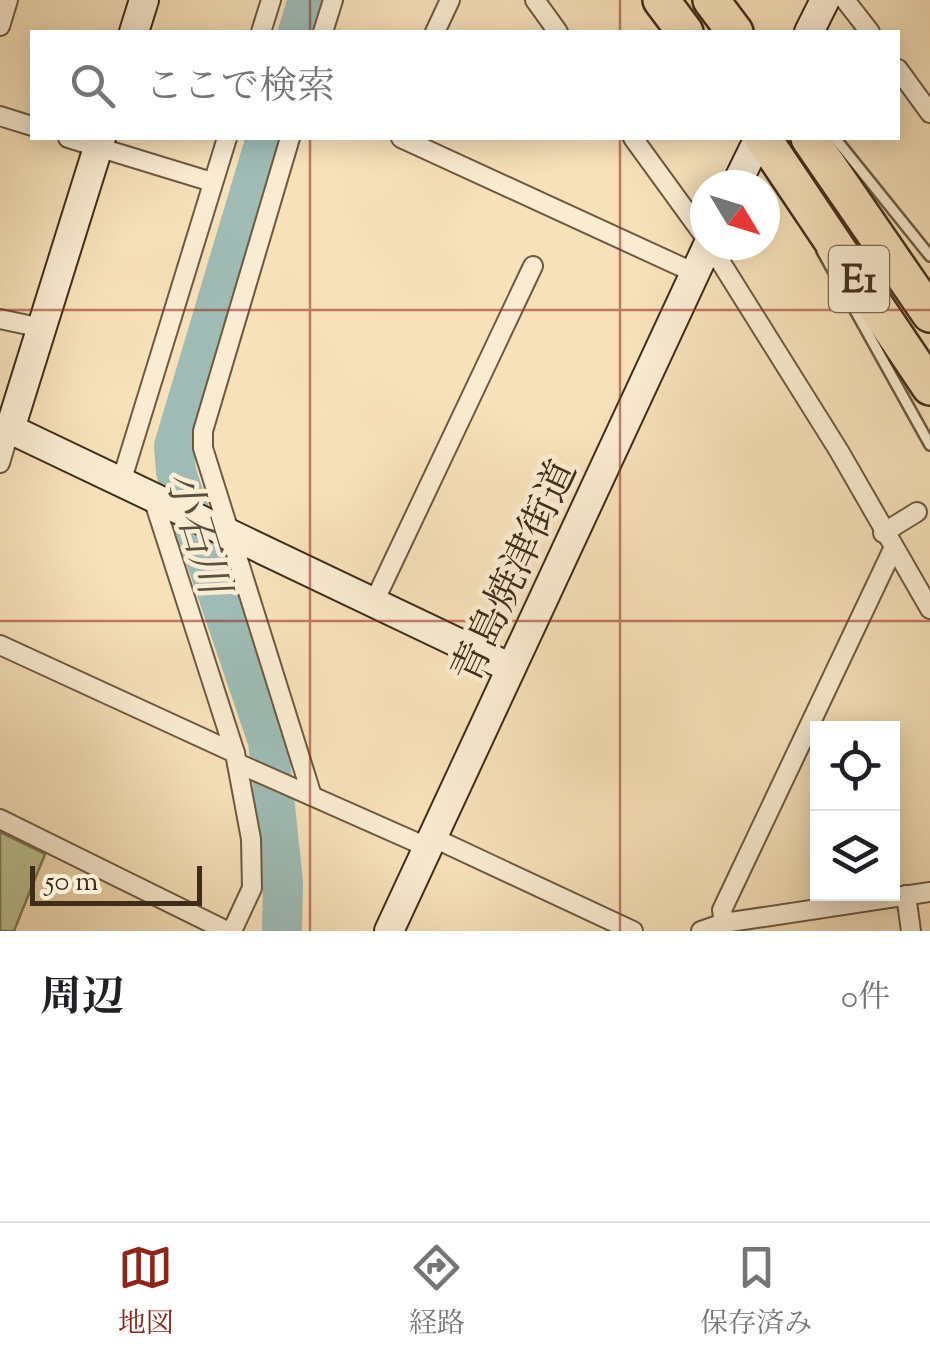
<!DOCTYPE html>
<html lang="ja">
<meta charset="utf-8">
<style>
:root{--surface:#fff;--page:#f6f6f6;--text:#202124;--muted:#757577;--line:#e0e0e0;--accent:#8f2418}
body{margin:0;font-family:"Sorts Mill Goudy","Noto Serif JP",serif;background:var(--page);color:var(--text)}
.controls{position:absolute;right:30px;bottom:30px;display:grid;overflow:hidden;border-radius:0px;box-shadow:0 5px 25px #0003}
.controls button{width:90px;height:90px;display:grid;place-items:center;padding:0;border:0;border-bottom:2px solid var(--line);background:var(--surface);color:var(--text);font:50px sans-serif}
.compass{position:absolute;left:690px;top:170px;width:90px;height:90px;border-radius:50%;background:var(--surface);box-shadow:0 5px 25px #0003;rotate:128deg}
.scale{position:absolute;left:30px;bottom:25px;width:172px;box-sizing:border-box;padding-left:10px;border:5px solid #402d19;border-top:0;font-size:28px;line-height:35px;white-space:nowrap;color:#402d19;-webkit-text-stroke:8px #faecd2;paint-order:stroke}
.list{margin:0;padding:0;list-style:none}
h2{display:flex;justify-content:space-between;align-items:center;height:130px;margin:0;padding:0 40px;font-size:42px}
h2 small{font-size:32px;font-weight:400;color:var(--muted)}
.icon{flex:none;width:55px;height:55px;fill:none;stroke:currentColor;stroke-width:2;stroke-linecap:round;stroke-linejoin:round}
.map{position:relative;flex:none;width:930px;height:931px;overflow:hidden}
.search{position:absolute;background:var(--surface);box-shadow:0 5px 25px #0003;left:30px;right:30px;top:30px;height:110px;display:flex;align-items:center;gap:25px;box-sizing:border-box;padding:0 35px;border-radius:0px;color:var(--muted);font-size:38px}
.sheet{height:290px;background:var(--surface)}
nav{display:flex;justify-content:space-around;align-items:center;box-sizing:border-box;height:140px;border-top:2px solid var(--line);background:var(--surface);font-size:28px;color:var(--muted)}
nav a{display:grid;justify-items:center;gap:5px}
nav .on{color:var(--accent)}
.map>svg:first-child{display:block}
.green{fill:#bac391;stroke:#7d7855;stroke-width:2.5}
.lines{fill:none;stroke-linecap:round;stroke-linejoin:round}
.river{stroke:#9ebcb5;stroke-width:40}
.lane-casing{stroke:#6e5a41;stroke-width:14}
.street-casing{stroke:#6e5a41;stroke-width:22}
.secondary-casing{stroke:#402d19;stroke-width:32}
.highway-casing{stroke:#402d19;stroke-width:40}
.lane{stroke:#faecd2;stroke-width:9}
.street{stroke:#faecd2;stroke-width:18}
.secondary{stroke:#faecd2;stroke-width:28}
.highway{stroke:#f7e1b9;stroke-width:35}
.grid{fill:none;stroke:#8f2418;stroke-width:2.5;stroke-opacity:0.55}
.labels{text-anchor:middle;stroke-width:9;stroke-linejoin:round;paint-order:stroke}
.shield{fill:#faecd2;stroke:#786650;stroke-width:2.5}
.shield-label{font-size:38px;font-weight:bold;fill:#402d19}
.street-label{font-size:40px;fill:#402d19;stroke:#faecd2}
.water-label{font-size:42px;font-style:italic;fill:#585140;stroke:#faecd2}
</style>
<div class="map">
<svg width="930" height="931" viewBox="0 0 930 931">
<rect width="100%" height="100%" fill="#f7e1b9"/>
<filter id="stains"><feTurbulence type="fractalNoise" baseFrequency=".002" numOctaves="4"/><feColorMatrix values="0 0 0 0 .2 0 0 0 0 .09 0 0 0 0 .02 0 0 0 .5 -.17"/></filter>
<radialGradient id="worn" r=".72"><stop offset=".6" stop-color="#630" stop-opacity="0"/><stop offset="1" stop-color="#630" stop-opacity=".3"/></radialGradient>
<polygon class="green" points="0,832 45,854 14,931 0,931"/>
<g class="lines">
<g class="river">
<polyline points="298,32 308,0"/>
<polyline points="266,138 174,446 176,472 268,741 283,882 282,931"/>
</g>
<g class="lane-casing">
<g id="lane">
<polyline points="835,138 930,256"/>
<polyline points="822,251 930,445"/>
</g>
</g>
<g class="street-casing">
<g id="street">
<polyline points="535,0 558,32"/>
<polyline points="845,0 870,32"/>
<polyline points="0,26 8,0"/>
<polyline points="261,32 271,0"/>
<polyline points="323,32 333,0"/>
<polyline points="435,32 450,0"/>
<polyline points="898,69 930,113"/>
<polyline points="0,116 32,126"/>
<polyline points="68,138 212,182"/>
<polyline points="290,138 203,431 203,448 312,796"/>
<polyline points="401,138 697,274"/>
<polyline points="633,138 705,237"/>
<polyline points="710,245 839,451 930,609"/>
<polyline points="0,319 42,328"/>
<polyline points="0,463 10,429 2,425"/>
<polyline points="122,479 227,138"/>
<polyline points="151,492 235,753"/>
<polyline points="883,533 917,512"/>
<polyline points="374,602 533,266"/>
<polyline points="0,645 235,753 251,839 252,888 232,931"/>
<polyline points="237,763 429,848"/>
<polyline points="0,819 227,931"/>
<polyline points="434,838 633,931"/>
<polyline points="906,895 911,931"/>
<polyline points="724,923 722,910 893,549"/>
<polyline points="701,931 724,923 930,892"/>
</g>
</g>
<g class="secondary-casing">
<g id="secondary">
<polyline points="134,32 144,0"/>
<polyline points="809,32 825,0"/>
<polyline points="101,138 10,429 511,668"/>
<polyline points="736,185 759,138"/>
<polyline points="389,931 708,245"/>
</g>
</g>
<g class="highway-casing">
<g id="highway">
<polyline points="661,0 685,32"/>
<polyline points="711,0 735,32"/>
<polyline points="763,138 930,387"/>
<polyline points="809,138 930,314"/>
</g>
</g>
<use href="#lane" class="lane"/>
<use href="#street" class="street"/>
<use href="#secondary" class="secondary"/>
<use href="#highway" class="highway"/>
</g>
<path class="grid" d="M310 0V32M620 0V32M310 138V931M620 138V931M0 310H930M0 621H930"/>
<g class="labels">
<rect class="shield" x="829" y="246" width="60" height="66" rx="8"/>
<g class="shield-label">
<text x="859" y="292">E1</text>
</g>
<g class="street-label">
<text transform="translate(513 571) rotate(-65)" y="14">青島焼津街道</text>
</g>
<g class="water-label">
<text transform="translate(199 532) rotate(73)" y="15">小石川</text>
</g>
</g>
<rect width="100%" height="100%" filter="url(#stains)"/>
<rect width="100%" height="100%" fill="url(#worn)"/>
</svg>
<div class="controls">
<button><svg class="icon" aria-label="locate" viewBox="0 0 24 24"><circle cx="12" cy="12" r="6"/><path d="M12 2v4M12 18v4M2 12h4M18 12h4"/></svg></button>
<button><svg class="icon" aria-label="layers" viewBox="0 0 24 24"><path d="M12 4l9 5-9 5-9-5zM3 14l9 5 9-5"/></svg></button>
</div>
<svg class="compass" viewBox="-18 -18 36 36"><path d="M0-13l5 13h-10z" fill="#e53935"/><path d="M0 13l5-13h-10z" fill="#757577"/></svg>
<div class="scale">50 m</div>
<div class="search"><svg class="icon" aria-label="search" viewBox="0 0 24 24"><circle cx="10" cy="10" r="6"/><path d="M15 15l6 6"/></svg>ここで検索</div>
</div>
<section class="sheet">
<h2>周辺<small>0件</small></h2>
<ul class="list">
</ul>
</section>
<nav>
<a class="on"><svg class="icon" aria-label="map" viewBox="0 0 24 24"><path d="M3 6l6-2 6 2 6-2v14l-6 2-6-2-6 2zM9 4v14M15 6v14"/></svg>地図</a>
<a><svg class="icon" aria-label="directions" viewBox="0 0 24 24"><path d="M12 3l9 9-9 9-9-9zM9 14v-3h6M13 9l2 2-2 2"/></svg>経路</a>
<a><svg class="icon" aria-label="saved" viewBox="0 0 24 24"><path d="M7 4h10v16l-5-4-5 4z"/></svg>保存済み</a>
</nav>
